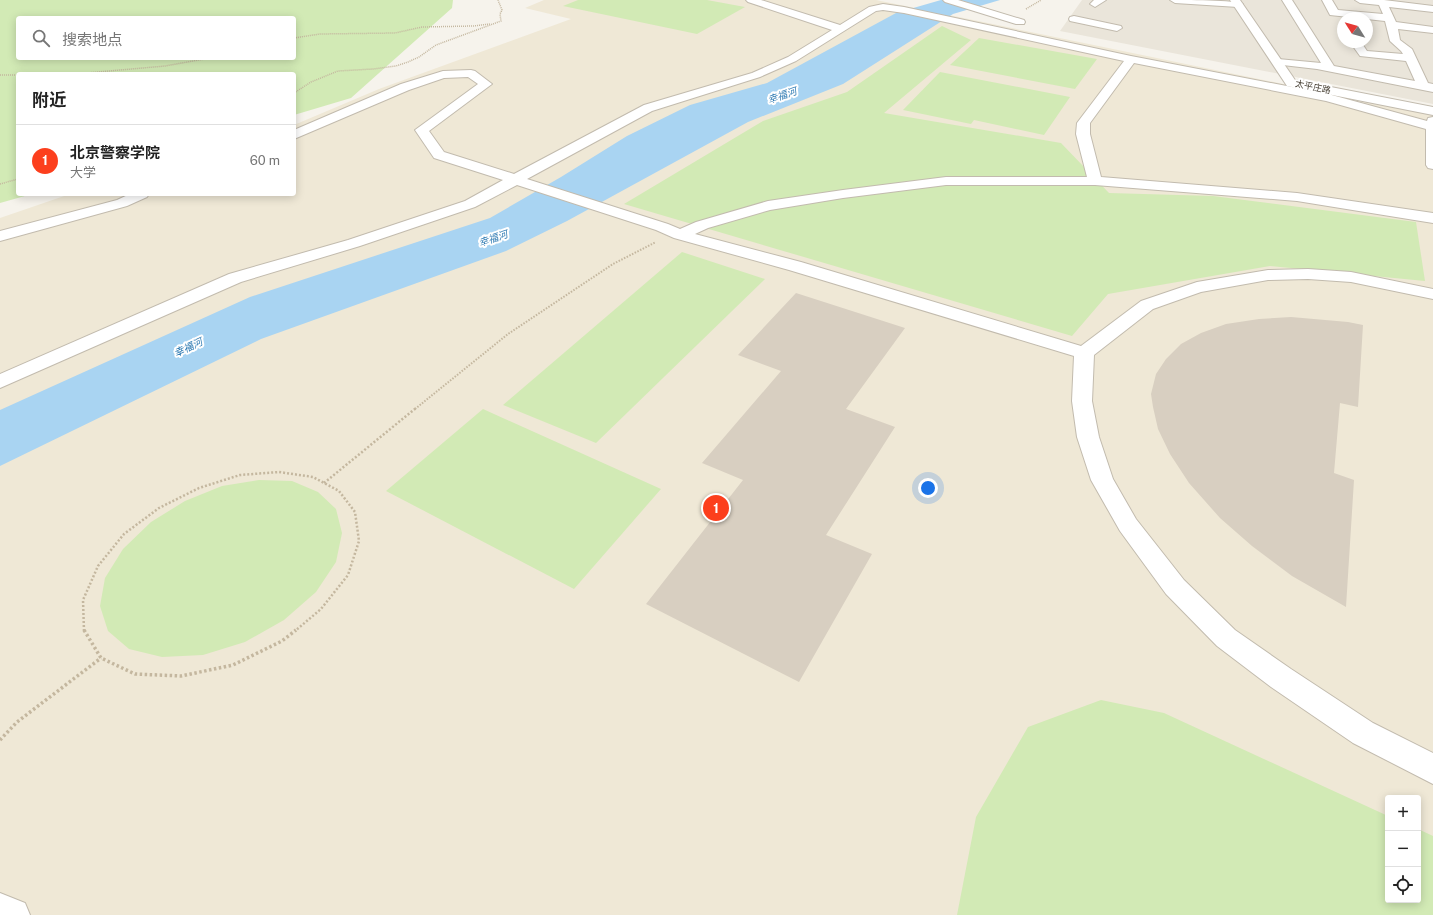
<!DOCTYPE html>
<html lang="zh">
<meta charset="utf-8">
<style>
:root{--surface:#fff;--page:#f6f6f6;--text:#222;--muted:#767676;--line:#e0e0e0;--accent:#fc3f1d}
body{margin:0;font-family:"Public Sans","Noto Sans SC",sans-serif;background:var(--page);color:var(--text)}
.controls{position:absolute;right:12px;bottom:12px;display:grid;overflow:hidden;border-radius:4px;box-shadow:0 2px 10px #0003}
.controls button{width:36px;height:36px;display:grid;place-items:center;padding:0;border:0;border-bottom:1px solid var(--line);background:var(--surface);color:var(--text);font:20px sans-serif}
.compass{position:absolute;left:1337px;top:12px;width:36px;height:36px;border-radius:50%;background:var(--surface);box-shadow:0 2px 10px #0003;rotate:307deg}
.you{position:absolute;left:928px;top:488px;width:14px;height:14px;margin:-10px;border:3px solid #fff;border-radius:50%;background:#1a73e8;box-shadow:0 0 0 6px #1a73e833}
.badge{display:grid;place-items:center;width:26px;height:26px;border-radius:50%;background:var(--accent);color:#fff;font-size:13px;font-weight:700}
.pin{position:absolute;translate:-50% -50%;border:2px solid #fff;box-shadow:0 1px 4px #0006}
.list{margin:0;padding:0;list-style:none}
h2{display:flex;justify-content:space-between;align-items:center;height:52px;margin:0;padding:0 16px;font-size:17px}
h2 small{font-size:13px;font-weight:400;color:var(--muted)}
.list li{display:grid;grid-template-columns:26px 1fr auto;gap:12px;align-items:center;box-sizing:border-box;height:72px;padding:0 16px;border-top:1px solid var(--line)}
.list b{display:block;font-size:15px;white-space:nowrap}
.list p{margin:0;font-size:13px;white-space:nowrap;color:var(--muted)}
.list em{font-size:13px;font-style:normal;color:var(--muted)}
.icon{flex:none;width:22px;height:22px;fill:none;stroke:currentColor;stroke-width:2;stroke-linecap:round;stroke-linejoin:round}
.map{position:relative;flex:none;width:1433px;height:915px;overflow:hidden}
.search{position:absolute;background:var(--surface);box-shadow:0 2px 10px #0003;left:16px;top:16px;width:280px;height:44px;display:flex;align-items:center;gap:10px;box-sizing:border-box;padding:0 14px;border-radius:4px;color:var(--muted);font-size:15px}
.panel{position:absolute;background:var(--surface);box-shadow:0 2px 10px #0003;left:16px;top:72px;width:280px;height:124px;border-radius:4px}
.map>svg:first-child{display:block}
.residential{fill:#eae5da;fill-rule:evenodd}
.education{fill:#efe8d6;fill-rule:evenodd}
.green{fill:#d2eab5;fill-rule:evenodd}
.water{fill:#a9d4f2}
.building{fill:#d8cfc1}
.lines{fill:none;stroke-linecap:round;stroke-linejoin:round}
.minor-casing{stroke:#c2bbae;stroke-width:2}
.tertiary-casing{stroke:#c2bbae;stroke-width:2}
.path-far3{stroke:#c4b79f;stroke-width:1.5;stroke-dasharray:1 1;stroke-linecap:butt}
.path-far2{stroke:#c4b79f;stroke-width:2;stroke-dasharray:1.5 1.5;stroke-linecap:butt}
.path-far1{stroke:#c4b79f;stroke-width:2.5;stroke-dasharray:2 2;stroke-linecap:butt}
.path{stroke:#c4b79f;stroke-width:3.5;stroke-dasharray:2.5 2.5;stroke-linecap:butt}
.minor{fill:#fff;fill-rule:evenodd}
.tertiary{fill:#fff;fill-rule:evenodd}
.labels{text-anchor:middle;stroke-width:4;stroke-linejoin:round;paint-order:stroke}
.far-street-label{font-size:9px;fill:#4b4439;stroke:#fff}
.far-water-label{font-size:10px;font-style:italic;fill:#2e7ab2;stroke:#fff}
</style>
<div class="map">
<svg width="1433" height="915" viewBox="0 0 1433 915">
<rect width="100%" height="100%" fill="#f6f3ec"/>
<path class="residential" d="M1082 0H1433V104L1060 31ZM1343 18H1367V42H1343Z"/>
<path class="education" d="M544 0H876L1433 115V915H0V218L70 194H294V125L379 89 571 19 525 8ZM1388 798H1418V900H1388Z"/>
<g class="green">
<path d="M0 0H453L452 8 351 98 294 115V74H18V194H32L0 203ZM18 18H294V58H18Z"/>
<polygon points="578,0 707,0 745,7 697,34 563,6"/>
<polygon points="942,26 971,40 884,113 1061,143 1109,193 1213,196 1416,222 1425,281 1270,266 1108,294 1072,336 624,204 763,121 847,92"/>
<polygon points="979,38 1097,59 1075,89 950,65"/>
<polygon points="940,72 1070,97 1044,135 974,120 971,124 903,110"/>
<polygon points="682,252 765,279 596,443 503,405"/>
<polygon points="483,409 661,489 574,589 386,491"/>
<polygon points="259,480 292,481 318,492 336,509 342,533 336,562 316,592 284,620 245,642 203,655 162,657 129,649 108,631 100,606 105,578 123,549 151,522 185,501 222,486"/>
<polygon points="1101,700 1164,713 1388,816 1388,900 1418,900 1418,829 1433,836 1433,915 957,915 976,817 1028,727"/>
</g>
<polygon class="water" points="941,0 1000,0 953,14 843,84 748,122 567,221 506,251 261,339 0,466 0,410 250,297 490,218 561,177 627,136 690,105 767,83 896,13"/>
<g class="building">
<polygon points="796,293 905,328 846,409 895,427 826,535 872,554 799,682 646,604 743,480 702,463 781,371 738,355"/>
<polygon points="1291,317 1348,322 1363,325 1358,407 1340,403 1334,473 1354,480 1346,607 1292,576 1252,546 1220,518 1189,483 1170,454 1158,429 1153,407 1151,394 1156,374 1166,359 1181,344 1201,333 1226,324 1259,319"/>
</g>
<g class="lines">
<g class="minor-casing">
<g id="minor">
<path d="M746 0H761L840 25 869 7 883 4 904 7 1131 56 1328 94 1427 121 1428 118 1433 117V169L1428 168 1426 165V129L1326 101 1134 63 1090 123V134L1101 177 1297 193 1433 213V223L1297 201 1095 185H946L843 198 770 210 708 228 695 234 801 262 1081 346 1141 301 1197 282 1268 270 1308 269 1351 272 1433 289V299L1351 282 1308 279 1268 280 1201 292 1153 309 1094 355 1092 401 1099 437 1113 479 1136 519 1184 580 1235 630 1291 669 1373 723 1433 753V784L1353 743 1271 687 1217 646 1166 594 1120 531 1091 480 1077 437 1072 401 1074 356 789 270 674 238 656 230 517 185 475 207 360 246 241 282 0 388V374L229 274 348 240 465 201 503 180 434 158 415 130 478 84 468 77 444 78 409 90 294 139V130L401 84 443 71 471 70 475 71 492 84 429 131 444 152 514 174 644 105 752 73 788 57 832 30 748 2ZM883 10 904 13 1124 61 1077 123 1076 134 1087 177H946L843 190 768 201 696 222 680 229 668 224 527 179 652 111 760 77 796 61 876 11Z"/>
<polygon points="943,0 958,0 1024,20 1025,22 1024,24 1016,24 945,2"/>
<polygon points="1094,0 1106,0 1095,7 1090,4"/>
<path d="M1170 0C1182 0 1237 0 1243 4L1238 7 1175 3Z"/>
<polygon points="1282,0 1292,0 1334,66 1415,81 1406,61 1360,56 1350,42 1361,42 1367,51 1403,54 1401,51 1390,41 1385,21 1330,15 1322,0 1332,0 1338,10 1383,14 1379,5 1360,3 1355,0 1384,0 1433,6 1433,12 1389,7 1396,22 1433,27 1433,33 1398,29 1400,40 1412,49 1428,83 1433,84 1433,92 1317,69 1274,64 1272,62 1274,60 1278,59 1321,63"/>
<polygon points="1074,16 1121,26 1122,28 1117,31 1070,21 1069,19 1070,17"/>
<polygon points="130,194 149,194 147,197 127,206 0,241 0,231 117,200"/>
<polygon points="0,893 25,903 30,915 0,915"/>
</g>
</g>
<g class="tertiary-casing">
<polygon id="tertiary" points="1230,0 1240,0 1295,80 1433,107 1433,115 1287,86"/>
</g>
<g class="path-far3">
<polyline points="1026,9 1041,0"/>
<polyline points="294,38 320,34 395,33 422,27 473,26 490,24"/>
<polyline points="75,74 165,66 210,58"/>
<polyline points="0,75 18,75"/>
<polyline points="294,93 311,82 338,71 373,69 396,66 408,62 419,57 436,45 501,21 500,14 502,10 498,0"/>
<polyline points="0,184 18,179"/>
</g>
<polyline class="path-far2" points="415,409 508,334 613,264 656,242"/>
<g class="path-far1">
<polyline points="324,483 416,408"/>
<polyline points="84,631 83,600 98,566 124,534 159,508 199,488 240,475 279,472 313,477 339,491 355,512 359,541 348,575 321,609 295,631"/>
</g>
<g class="path">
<polyline points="84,630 101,658 135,674 181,676 233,665 282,641 296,630"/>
<polyline points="0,740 17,722 101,658"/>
</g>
<use href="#minor" class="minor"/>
<use href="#tertiary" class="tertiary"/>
</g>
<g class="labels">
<g class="far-street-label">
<text transform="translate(1313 87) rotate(12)" y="3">太平庄路</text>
</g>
<g class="far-water-label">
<text transform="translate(782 95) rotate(-19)" y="4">幸福河</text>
<text transform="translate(493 238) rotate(-19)" y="4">幸福河</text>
<text transform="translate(188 347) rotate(-25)" y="4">幸福河</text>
</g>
</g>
</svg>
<div class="controls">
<button>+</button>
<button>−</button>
<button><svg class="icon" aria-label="locate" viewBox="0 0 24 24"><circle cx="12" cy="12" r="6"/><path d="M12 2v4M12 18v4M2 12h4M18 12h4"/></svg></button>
</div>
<svg class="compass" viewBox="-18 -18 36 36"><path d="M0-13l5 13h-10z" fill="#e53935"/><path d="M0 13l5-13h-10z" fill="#767676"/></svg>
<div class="you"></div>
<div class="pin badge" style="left:716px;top:508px">1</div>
<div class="search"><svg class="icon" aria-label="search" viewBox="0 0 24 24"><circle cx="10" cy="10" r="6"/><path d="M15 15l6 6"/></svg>搜索地点</div>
<section class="panel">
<h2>附近<small></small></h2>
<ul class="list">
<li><span class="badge">1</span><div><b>北京警察学院</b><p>大学</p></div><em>60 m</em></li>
</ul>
</section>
</div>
